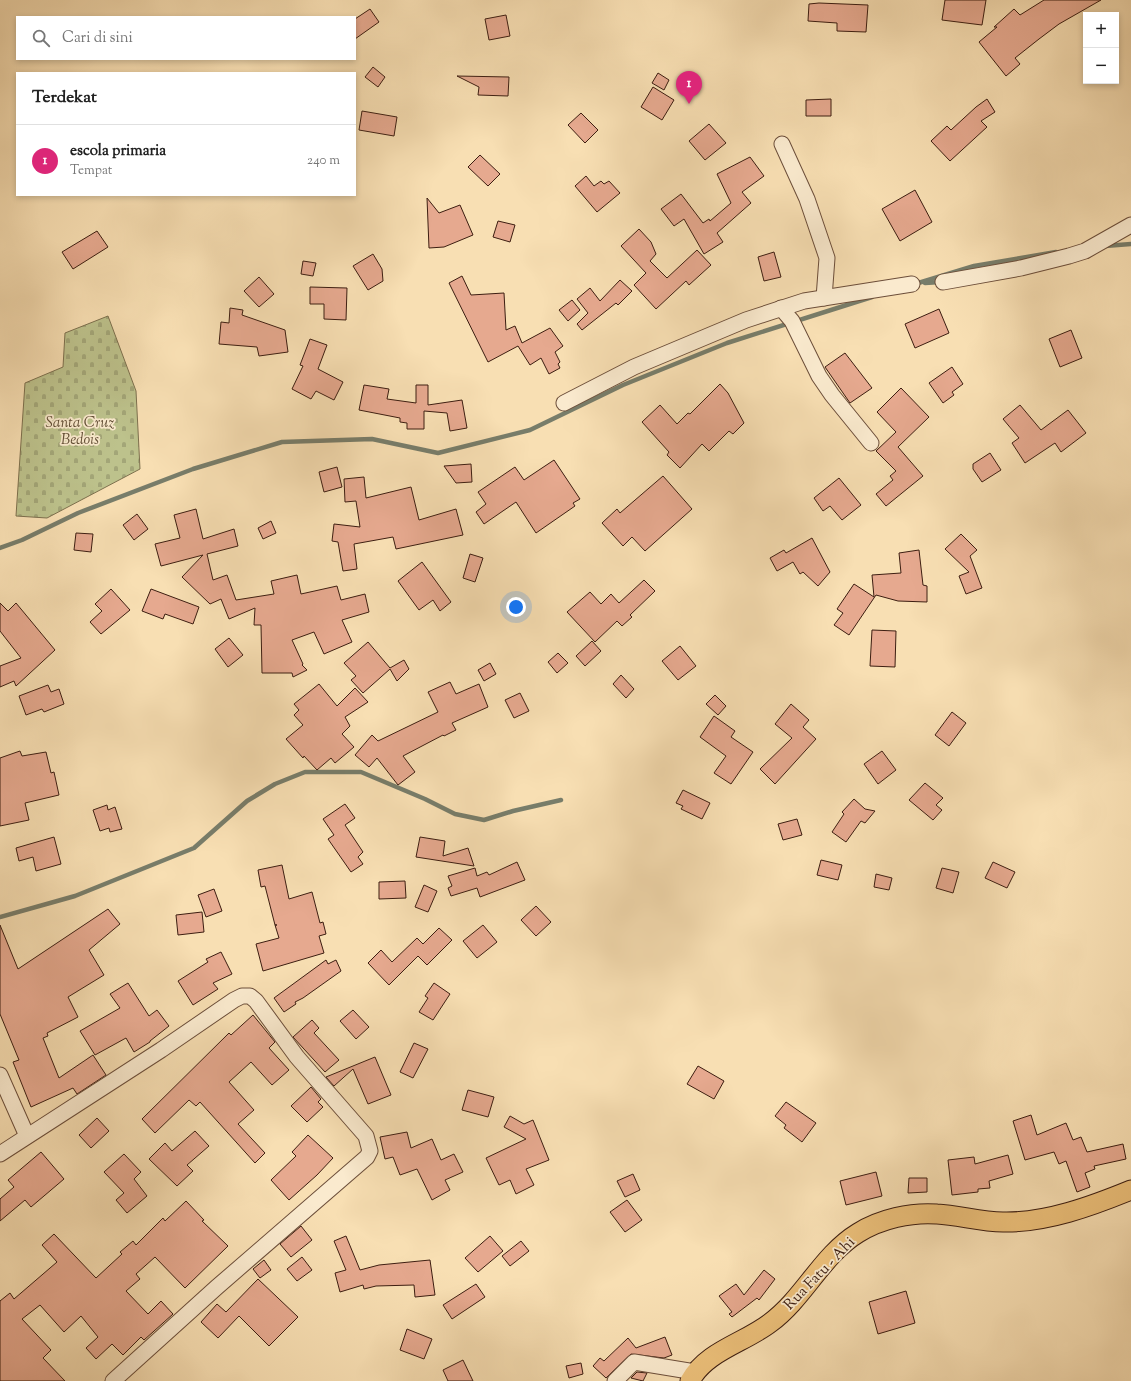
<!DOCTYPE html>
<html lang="id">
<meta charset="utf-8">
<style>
:root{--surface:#fff;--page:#f2f2f2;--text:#222;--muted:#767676;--line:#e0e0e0;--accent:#db2777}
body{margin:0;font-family:"Sorts Mill Goudy",serif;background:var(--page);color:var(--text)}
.controls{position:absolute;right:12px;top:12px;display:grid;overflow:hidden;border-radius:0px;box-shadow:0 2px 6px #0003}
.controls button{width:36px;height:36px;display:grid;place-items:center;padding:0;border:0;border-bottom:1px solid var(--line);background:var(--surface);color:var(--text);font:20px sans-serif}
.you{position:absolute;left:516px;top:607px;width:14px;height:14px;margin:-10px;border:3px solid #fff;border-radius:50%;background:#1a73e8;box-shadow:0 0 0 6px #1a73e833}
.badge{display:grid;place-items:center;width:26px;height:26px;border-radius:50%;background:var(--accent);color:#fff;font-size:13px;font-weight:700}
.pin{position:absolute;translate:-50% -33px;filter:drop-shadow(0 1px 2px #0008)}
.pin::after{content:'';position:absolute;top:21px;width:14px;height:12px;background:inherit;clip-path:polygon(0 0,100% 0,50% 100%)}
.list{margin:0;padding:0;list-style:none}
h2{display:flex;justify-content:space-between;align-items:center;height:52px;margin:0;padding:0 16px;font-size:17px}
h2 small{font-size:13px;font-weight:400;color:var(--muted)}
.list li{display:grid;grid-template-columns:26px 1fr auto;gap:12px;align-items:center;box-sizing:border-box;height:72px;padding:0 16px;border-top:1px solid var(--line)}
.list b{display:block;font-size:15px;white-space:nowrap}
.list p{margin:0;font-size:13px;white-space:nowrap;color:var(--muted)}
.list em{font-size:13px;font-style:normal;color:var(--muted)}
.icon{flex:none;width:22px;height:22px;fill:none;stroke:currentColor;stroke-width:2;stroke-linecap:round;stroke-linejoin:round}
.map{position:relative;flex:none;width:1131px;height:1381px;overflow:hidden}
.search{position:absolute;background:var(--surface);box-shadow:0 2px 6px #0003;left:16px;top:16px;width:340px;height:44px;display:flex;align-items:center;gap:10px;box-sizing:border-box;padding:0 14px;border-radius:0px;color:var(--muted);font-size:15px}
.panel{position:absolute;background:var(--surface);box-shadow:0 2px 6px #0003;left:16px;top:72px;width:340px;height:124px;border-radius:0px}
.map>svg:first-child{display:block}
.cemetery{fill:url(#cemetery-stones);stroke:#7d704e}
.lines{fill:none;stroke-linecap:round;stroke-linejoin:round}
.stream{stroke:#787d6a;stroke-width:4.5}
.building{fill:#e6a98f;stroke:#3d1e11}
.minor-casing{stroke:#6c4e3a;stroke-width:17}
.major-casing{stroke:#3d1e11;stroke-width:21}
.minor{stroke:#faeace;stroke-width:15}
.major{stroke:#ecc07a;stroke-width:19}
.labels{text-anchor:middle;stroke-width:3.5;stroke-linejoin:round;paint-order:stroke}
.park-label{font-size:15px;font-style:italic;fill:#634f36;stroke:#faeace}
.street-label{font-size:15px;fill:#3d1e11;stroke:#faeace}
</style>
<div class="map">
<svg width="1131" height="1381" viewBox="0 0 1131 1381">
<defs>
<pattern id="cemetery-stones" width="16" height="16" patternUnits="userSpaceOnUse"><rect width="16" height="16" fill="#bdc28c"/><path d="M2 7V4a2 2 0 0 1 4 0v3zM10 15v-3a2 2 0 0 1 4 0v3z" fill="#a3a678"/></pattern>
</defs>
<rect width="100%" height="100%" fill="#f8dfb3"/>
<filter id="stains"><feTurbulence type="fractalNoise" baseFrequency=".005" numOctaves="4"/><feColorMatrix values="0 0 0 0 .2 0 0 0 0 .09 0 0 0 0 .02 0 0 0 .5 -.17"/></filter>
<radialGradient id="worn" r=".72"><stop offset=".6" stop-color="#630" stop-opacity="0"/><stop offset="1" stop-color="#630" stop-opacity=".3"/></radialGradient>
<polygon class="cemetery" points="108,316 136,391 140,469 47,518 16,516 25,383 63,367 65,333"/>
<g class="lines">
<g class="stream">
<polyline points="1105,246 1131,244"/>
<polyline points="925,283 941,282"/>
<polyline points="915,284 974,266 1056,252"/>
<polyline points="0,548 22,540 78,513 193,469 282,442 372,439 438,453 530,430 623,385 727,343 872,297"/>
<polyline points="0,917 75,896 194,848 247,801 275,784 305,772 361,772 425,799 455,814 484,820 513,811 561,800"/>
</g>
</g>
<g class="building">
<polygon points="945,0 986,0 982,25 942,20"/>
<polygon points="1044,0 1101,0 1059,24 1039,39 1015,58 1020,64 1006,76 979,42 997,27 994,27 1014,9 1020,15"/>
<polygon points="819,3 868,5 866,32 837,31 837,23 808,21 809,4"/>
<polygon points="370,9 379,22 355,39 355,19"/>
<polygon points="506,15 510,36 489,40 485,19"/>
<polygon points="373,67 385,77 378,87 365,77"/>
<polygon points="658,73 669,80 664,90 652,83"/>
<polygon points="457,76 509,77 508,96 478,95 479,87"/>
<polygon points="653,87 674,100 662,120 641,107"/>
<polygon points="831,99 831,116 806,116 806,100"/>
<polygon points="987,99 995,112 981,121 987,127 950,161 931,141 947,126 951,130 976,107"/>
<polygon points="362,111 397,117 394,136 359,130"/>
<polygon points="581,113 598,130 585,143 568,125"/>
<polygon points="709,124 726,143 705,160 689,141"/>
<polygon points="480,155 500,174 488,186 468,167"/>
<polygon points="750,157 764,176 742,192 751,203 717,233 723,242 704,254 684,219 674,226 661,209 681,194 703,223 709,219 710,221 731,203 717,174"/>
<polygon points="586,176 594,186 601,181 604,184 609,181 620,193 597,212 575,186"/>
<polygon points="915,190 932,222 900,241 882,209"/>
<polygon points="427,198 439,213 460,205 473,235 444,247 429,248"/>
<polygon points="498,221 515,225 510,242 493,237"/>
<polygon points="639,229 651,242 656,254 650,261 667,278 697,250 711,265 689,285 686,281 656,309 634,285 646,273 621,246"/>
<polygon points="97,231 108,247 73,269 62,252"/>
<polygon points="774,252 781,277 764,281 758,257"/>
<polygon points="373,254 382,269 383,281 368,290 353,266"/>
<polygon points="303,261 316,263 313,276 301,274"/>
<polygon points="462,276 471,295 504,293 506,330 515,326 522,343 550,328 563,346 555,352 560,362 558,364 560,368 549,374 541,358 530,365 518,346 488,362 449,283"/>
<polygon points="259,277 274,294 259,307 244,291"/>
<polygon points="620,280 632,291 618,305 616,303 582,330 577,324 588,313 577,299 590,288 600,301"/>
<polygon points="310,287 347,288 346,320 324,319 324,304 310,304"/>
<polygon points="572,300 580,310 568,321 559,310"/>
<polygon points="230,308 243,310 242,315 285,330 288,352 259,356 257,347 219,344 221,322 229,323"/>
<polygon points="939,309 949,333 915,348 905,324"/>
<polygon points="1071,330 1082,358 1060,367 1049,339"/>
<polygon points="310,339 327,345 318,369 343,382 334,400 316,391 311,399 292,389 303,366 300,365"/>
<polygon points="845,353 872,388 850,403 825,367"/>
<polygon points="952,367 963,384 952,392 954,395 943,403 929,383"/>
<polygon points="720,384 728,393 744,423 733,434 729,431 709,451 702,444 680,468 667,455 669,452 642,422 660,405 677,424 688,413 690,414"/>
<polygon points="364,385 389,389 387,399 416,403 416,385 428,385 428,405 462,400 467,428 450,431 447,413 424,411 424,429 407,429 407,423 400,422 400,418 359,410"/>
<polygon points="901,388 929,417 898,447 923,476 886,506 876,494 893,480 890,476 896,471 876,451 896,432 877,412"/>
<polygon points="1020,405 1041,430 1068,410 1086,433 1061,452 1055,443 1025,463 1012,443 1019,438 1003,419"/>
<polygon points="990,453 1001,470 982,482 973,469 973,464"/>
<polygon points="554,460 580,499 573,503 575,506 536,533 516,502 484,524 476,512 486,504 478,492 515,467 524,480"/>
<polygon points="471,464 472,482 456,483 444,466"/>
<polygon points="337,467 342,487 324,492 319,472"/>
<polygon points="663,476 692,509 645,551 632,537 623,546 602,523 617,509 620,513"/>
<polygon points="364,477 366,498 411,487 419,520 456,509 463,535 396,549 393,537 354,544 357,569 343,571 338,542 332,541 334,524 360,527 356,501 345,502 344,479"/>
<polygon points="839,478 861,505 842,520 830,506 823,511 814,498"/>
<polygon points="196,509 203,539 234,529 238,546 207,554 213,580 227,575 236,600 274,594 271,581 297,575 301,594 337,586 341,600 365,594 369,612 342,620 352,642 324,654 314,632 292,640 303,664 302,665 307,670 293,677 292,673 262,673 261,625 254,625 255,608 229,619 221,599 210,604 182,577 203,555 161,566 155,544 180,538 174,515"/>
<polygon points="137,514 148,529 134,540 123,525"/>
<polygon points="271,521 276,533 263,539 258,528"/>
<polygon points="76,533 93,534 91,552 74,550"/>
<polygon points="961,534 977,550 970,556 982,588 966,594 959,576 969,572 945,549"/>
<polygon points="812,538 830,572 818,586 803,572 800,574 793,562 777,571 770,558 784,550 786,553"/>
<polygon points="919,550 923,585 927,586 927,602 898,601 876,595 849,635 834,625 843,613 837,609 854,584 874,597 872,575 901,573 899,553"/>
<polygon points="470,554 483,558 475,582 463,578"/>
<polygon points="422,562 451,602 440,611 433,600 419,610 398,581"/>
<polygon points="644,580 655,591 630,615 632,617 622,626 617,621 595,642 567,612 590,592 601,604 611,594 619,603"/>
<polygon points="111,589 130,610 101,634 90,622 102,611 95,604"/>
<polygon points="151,589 199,607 193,624 165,614 163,619 142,611"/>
<polygon points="0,603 8,611 16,603 55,650 16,686 14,681 0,687 0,666 21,658 0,631"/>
<polygon points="872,630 896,631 895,667 870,666"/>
<polygon points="229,638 243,655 228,667 215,649"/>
<polygon points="592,641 601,651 585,666 576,656"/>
<polygon points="368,642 390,668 404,660 409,669 397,681 390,669 363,693 351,680 356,676 344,663"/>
<polygon points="680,646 696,666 678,680 662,661"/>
<polygon points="558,653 568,663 557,673 548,662"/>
<polygon points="490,663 496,674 484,681 478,670"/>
<polygon points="621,675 634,689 626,698 613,684"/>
<polygon points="450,682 456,694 479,684 488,707 452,723 456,730 444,736 443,735 403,756 415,772 398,785 377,758 369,767 355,755 372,735 378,741 438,712 428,692"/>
<polygon points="319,684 337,706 355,688 368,702 345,717 350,726 342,734 354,747 335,763 331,758 317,770 304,756 303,758 286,739 303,725 294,715 299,710 294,704"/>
<polygon points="48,685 51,692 59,689 64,704 44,712 42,709 26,715 19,696"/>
<polygon points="520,693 529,711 514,718 505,700"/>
<polygon points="715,695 726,706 718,715 706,704"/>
<polygon points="791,704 809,720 803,727 816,739 775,784 760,769 792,738 775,724"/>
<polygon points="952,712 966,723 949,746 935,735"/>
<polygon points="714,716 735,731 731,737 753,752 731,784 714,773 726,756 700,737"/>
<polygon points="20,751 22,756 46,752 51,773 54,772 59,795 25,803 29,820 0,826 0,758"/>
<polygon points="882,751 896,770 878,784 864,764"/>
<polygon points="925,783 943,798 936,805 942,810 933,820 909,800"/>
<polygon points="683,790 710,803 702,819 681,809 683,806 676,803"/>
<polygon points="854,799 865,809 875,811 865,823 861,821 846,842 832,832 844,814 842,812"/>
<polygon points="345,804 355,818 345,825 363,852 358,857 363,864 351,872 328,839 334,835 323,819"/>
<polygon points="107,805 108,810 115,807 122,829 110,832 109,828 100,831 93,810"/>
<polygon points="797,819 802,835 783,840 778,824"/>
<polygon points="54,837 61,864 36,871 33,857 19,861 16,848"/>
<polygon points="420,837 445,841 443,856 468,848 474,866 416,857"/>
<polygon points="821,860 842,865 838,880 817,875"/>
<polygon points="517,862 525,880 480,897 477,888 451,896 448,888 452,886 448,876 475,868 477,876 487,872 489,875"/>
<polygon points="993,862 1015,872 1007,888 985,878"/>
<polygon points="282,865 289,899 312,892 320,923 323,922 326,934 319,936 324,953 263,971 256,944 279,938 275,925 277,925 275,925 265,886 261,887 258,870"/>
<polygon points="942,868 959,872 953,893 936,888"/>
<polygon points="876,874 892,878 889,890 874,887"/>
<polygon points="405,881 406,898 379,899 379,882"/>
<polygon points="424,885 437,891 428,912 415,907"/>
<polygon points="214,889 222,911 206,917 198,895"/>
<polygon points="536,906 551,922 536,936 521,920"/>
<polygon points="108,909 120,924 89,950 104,975 68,997 78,1017 47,1033 48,1036 43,1038 59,1078 93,1055 106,1075 77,1094 73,1088 31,1107 13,1062 19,1060 0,1014 0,925 18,969"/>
<polygon points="202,912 204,932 178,935 176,915"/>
<polygon points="483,925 497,942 477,958 463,941"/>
<polygon points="439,928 452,940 427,965 418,956 389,985 368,963 381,950 392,962 417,938 423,944"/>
<polygon points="221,952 232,974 213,983 218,989 193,1005 178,981 208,962 206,959"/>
<polygon points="326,960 328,964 336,960 341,971 303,998 295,1002 296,1004 284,1012 274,998"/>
<polygon points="128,983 149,1016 157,1010 169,1026 150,1041 150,1042 134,1052 126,1038 95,1055 80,1031 120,1008 110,994"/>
<polygon points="434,983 450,994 433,1020 419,1012 428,998 425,996"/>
<polygon points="353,1010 369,1027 356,1039 340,1021"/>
<polygon points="253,1015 275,1042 269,1048 289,1070 272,1085 251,1062 229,1082 254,1110 238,1124 265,1153 255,1163 200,1102 196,1106 189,1100 155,1133 142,1119 229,1033 231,1035"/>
<polygon points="312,1020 319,1028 314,1033 339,1060 325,1072 293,1037"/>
<polygon points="414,1043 428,1049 413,1078 400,1072"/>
<polygon points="375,1057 391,1095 368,1104 353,1069 334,1086 326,1077"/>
<polygon points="698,1066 724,1081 714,1099 687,1084"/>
<polygon points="311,1087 321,1099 318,1102 323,1107 307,1122 291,1106"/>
<polygon points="468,1090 494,1097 488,1117 462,1110"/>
<polygon points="786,1102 816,1123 802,1142 784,1128 786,1125 775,1116"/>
<polygon points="1031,1115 1037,1135 1066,1123 1073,1140 1081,1137 1087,1152 1123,1144 1126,1159 1094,1166 1095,1169 1085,1173 1090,1187 1077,1192 1066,1161 1059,1164 1054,1152 1025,1160 1013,1121"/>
<polygon points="510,1116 524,1124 533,1120 549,1160 526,1169 534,1185 516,1194 510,1180 499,1185 486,1158 526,1139 504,1127"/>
<polygon points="97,1118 109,1131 91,1148 79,1135"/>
<polygon points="195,1131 209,1146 187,1165 193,1171 177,1186 149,1159 165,1143 172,1151"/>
<polygon points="407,1132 411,1148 432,1139 441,1160 454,1154 463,1172 445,1180 450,1190 432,1200 417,1169 400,1175 393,1157 385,1159 380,1137"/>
<polygon points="308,1135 333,1158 317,1175 289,1200 271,1180 296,1156 292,1152"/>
<polygon points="41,1152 64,1179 31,1207 25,1200 0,1221 0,1199 14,1187 8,1180"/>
<polygon points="124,1154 141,1172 134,1179 147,1196 127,1213 116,1200 124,1193 104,1172"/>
<polygon points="1008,1155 1013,1174 989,1181 990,1188 978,1189 978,1192 952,1195 948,1160 974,1157 975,1164"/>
<polygon points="876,1172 882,1196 846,1205 840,1181"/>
<polygon points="633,1174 640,1190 625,1197 617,1181"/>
<polygon points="909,1178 927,1178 927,1192 908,1193"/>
<polygon points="627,1200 642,1220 625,1232 610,1212"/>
<polygon points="186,1201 204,1220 202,1221 228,1246 185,1288 155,1257 136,1274 140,1279 126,1291 148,1314 161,1301 173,1314 144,1340 141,1337 123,1355 112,1344 96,1359 86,1348 98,1337 81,1316 64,1332 40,1305 22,1319 51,1350 43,1358 65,1381 0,1381 0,1301 10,1293 14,1299 57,1262 42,1245 54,1234 96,1278 122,1254 120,1252 133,1241 136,1245 163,1218 165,1221"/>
<polygon points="301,1226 312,1240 291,1257 280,1244"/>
<polygon points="346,1236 360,1270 379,1265 430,1260 435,1295 415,1297 414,1285 376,1286 364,1289 363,1285 340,1292 335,1273 346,1270 334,1241"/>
<polygon points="490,1236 503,1251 478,1272 465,1258"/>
<polygon points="521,1241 529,1251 510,1266 502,1256"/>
<polygon points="302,1257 312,1270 297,1281 287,1269"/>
<polygon points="264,1260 271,1270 260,1278 253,1269"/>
<polygon points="764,1270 775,1279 759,1300 757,1298 732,1317 729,1314 732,1312 719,1296 736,1284 744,1295"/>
<polygon points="258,1279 298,1317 269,1346 239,1316 218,1338 201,1322 217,1304 226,1312"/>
<polygon points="476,1284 485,1297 452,1319 443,1305"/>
<polygon points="906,1291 915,1323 878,1334 869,1302"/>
<polygon points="407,1329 432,1339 424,1359 400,1350"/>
<polygon points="665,1337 672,1355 664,1358 631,1354 606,1378 593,1366 600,1358 604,1361 628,1338 636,1348"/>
<polygon points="463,1360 473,1381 448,1381 443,1370"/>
<polygon points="581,1363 583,1374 569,1378 566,1366"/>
<polygon points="637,1372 647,1373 643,1381 631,1378"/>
</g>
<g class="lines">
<g class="minor-casing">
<g id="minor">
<polyline points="782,144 807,199 827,258 824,298"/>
<polyline points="943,282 1021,268 1069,256 1085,251 1131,225"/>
<polyline points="781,308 792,321 819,376 832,395 871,443"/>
<polyline points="564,403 634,367 746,320 804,301 912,284"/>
<polyline points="0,1075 27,1136"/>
<polyline points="0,1154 161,1050 234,1000 242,996 250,996 256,1001 297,1057 366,1136 370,1151 367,1157 217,1287 113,1381"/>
<polyline points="615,1381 634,1362 695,1372"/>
</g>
</g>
<g class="major-casing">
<path id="major" d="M690 1381C706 1351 744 1343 770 1323 804 1298 822 1255 858 1233 880 1219 911 1212 937 1214 959 1215 980 1222 1003 1222 1046 1223 1092 1206 1131 1190"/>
</g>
<use href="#minor" class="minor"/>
<use href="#major" class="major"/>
</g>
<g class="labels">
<g class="park-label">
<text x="80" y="427">Santa Cruz<tspan x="80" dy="17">Bedois</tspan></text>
</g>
<g class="street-label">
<text transform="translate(819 1273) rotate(-46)" y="5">Rua Fatu - Ahi</text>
</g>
</g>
<rect width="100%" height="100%" filter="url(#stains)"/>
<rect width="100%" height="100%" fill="url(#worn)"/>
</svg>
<div class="controls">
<button>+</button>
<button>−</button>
</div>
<div class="you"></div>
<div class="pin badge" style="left:689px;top:104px">1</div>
<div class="search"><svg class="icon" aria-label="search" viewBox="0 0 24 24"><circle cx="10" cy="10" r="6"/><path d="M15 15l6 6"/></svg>Cari di sini</div>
<section class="panel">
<h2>Terdekat<small></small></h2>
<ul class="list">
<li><span class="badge">1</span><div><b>escola primaria</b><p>Tempat</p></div><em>240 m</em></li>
</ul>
</section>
</div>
